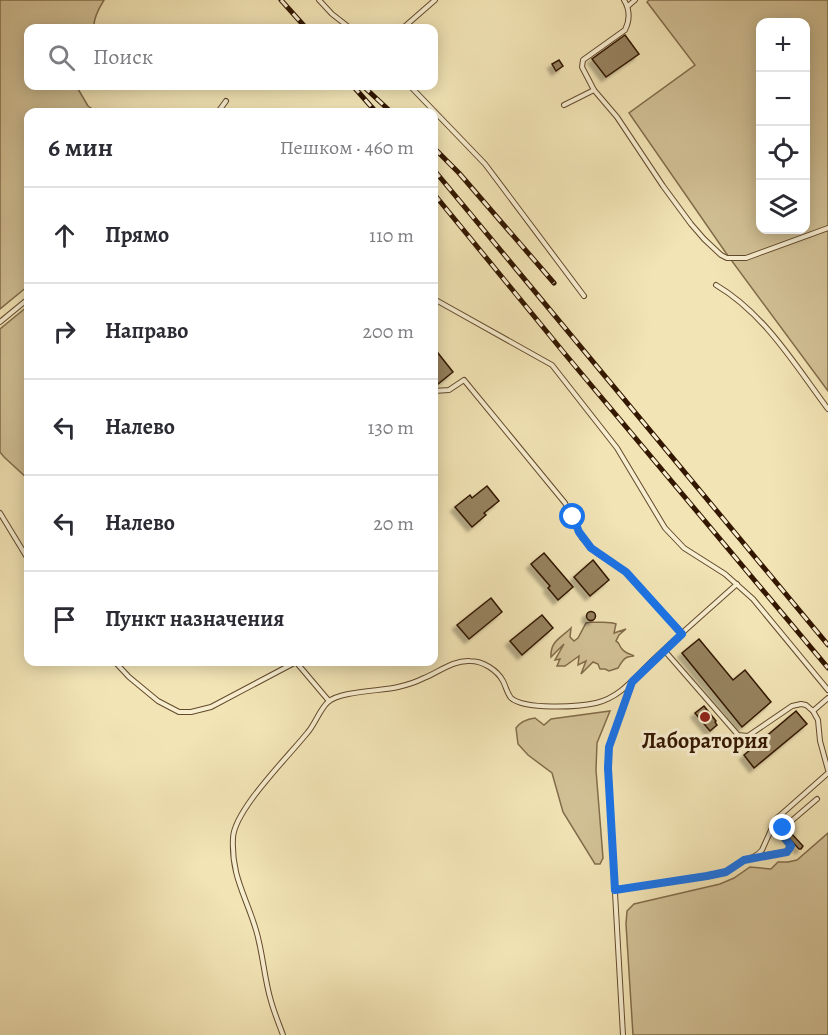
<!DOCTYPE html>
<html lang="ru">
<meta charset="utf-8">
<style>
:root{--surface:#fff;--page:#f7f7f7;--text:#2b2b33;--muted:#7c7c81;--line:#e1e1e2}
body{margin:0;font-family:Alegreya,serif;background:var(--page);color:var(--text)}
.controls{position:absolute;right:18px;top:18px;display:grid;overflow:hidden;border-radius:12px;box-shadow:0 3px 15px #0003}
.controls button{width:54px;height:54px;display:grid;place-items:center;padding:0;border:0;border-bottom:2px solid var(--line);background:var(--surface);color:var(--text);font:30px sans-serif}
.stop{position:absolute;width:18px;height:18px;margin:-14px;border:4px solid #1a73e8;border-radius:50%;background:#fff}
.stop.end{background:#1a73e8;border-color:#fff;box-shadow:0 2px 6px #0008}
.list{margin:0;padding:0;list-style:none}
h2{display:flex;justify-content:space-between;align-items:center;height:78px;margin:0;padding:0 24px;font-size:26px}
h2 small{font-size:20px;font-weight:400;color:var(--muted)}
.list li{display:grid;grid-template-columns:39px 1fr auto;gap:18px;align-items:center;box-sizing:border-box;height:96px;padding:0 24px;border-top:2px solid var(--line)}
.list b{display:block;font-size:22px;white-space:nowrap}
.list em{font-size:20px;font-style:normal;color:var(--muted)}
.icon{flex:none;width:33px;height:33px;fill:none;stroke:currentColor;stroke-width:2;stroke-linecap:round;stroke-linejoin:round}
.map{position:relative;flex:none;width:828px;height:1035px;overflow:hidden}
.search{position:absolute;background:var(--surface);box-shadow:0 3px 15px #0003;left:24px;top:24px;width:414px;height:66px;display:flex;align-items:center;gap:15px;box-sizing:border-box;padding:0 21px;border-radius:12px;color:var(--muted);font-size:22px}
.panel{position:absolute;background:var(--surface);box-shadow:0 3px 15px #0003;left:24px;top:108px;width:414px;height:558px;border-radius:12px}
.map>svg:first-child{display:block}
.green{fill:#d2c196;stroke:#826c4b;stroke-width:1.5;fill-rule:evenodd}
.building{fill:#96825e;stroke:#331700;stroke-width:1.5;filter:url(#shadow)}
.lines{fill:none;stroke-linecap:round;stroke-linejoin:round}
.service-casing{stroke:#634a2d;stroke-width:6}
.service{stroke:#f7edcf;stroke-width:4}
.rail-casing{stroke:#331700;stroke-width:5}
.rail{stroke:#f7edcf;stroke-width:3;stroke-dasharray:9;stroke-linecap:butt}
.route{stroke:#1a73e8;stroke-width:8}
.poi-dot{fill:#8f2418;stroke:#f7edcf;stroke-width:2}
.labels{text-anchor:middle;stroke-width:6;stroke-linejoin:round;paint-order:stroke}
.poi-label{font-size:22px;font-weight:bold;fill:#331700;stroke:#f7edcf}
</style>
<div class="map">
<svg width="828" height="1035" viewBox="0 0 828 1035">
<defs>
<filter id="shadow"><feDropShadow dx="-4.5" dy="4.5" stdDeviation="1.5" flood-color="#0004"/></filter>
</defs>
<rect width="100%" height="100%" fill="#f2e4b5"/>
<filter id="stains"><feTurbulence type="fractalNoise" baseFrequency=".00333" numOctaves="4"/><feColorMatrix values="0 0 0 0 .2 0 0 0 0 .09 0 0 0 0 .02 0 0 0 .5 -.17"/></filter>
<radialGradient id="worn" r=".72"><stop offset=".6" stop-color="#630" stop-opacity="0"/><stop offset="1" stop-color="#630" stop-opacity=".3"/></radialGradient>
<g class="green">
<path d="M0 0H104C99 8 93 19 94 28H28V86H78V89L88 106 97 112H28V286L0 309Z"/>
<path d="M649 0H828V391L726 253 629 113 695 65 647 2ZM760 22H806V230H760Z"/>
<polygon points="28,306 28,479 4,457 0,452 0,329"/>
<path d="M591 622C599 623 610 621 616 624L614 633 626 629 619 635 616 641C620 643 619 646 622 649 625 653 630 654 634 656 625 656 623 660 618 668L609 671 605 669H600L598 664 593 662 581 674 586 661 578 665 579 656 565 666H557L560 659 555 660 564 644 551 657C550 641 561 638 571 628L570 637 574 641 578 638 586 623Z"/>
<path d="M610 711 597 743 596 770 603 858 600 864H595L563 812 552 773 528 755 518 744 516 728C521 721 527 719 535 718L544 725 551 719Z"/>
<polygon points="828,833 828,1035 633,1035 626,924 627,911 634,904 720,884 734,878 750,867 771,869 778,862 788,862 797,860"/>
</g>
<g class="building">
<polygon points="625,35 639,54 606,77 592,59"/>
<polygon points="559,60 563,66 556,71 552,64"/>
<polygon points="434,348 453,372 438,384 434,379"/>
<polygon points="487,486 499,501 484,513 486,515 472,527 455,507 470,495 472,498"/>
<polygon points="544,553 573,587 558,600 548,588 550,586 531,564"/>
<polygon points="593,560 609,580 590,596 574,577"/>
<polygon points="491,598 502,612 469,639 457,625"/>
<circle cx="591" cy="616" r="4.5"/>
<polygon points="542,615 553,628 522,655 510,641"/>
<polygon points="699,639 733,680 745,670 771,702 742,727 682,653"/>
<polygon points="704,706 716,721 715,722 717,725 710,731 695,713"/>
<polygon points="796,711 807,724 754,768 744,755"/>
<polygon points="790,832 803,846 801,849 799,849 787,836"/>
</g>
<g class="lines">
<g class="service-casing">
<g id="service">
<polyline points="319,0 332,14 350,28"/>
<path d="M624 0C630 10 630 20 625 30L583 60 582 67 594 90 617 117 663 186 691 224 704 239 721 255 727 258H746L828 228"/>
<polyline points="628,6 635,0"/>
<polyline points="403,28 435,0"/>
<polyline points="410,86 485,164 584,296"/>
<polyline points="564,105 594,90"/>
<polyline points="218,112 226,101"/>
<path d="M716 285C765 314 795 365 828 409"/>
<polyline points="434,299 552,365 617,448 665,528 684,548 725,574 753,599 828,690"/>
<polyline points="0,322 28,299"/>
<polyline points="434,391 449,390 464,380 565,503 582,538 597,553 626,572 682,634"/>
<polyline points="0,513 28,559"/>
<polyline points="664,650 738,735 748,736 792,706 801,704 806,705 813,711 818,720 820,741 828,770"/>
<polyline points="115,662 129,677 158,701 179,712 191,712 211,707 296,662 329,701"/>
<polyline points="813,711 828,698"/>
<polyline points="755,857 785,852 789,850 791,846 781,834 782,829 817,799"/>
<polyline points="615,890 718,874 726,871 744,860 753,857 758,854 762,850 776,819 828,773"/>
<path d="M283 1035C279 1024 274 1012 271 1001 264 978 263 953 256 930 246 896 231 876 233 838 234 810 289 756 308 732 315 724 320 709 328 702 340 691 382 691 398 687 407 685 416 682 424 678 439 672 453 660 470 661 483 661 497 670 503 681 506 687 507 693 511 698 525 710 578 707 596 703 621 697 635 677 653 660 680 634 709 609 737 584"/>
<polyline points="623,1035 608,768 609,747 632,682"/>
</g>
</g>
<use href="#service" class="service"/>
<g class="rail-casing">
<g id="rail">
<polyline points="281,0 306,28"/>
<polyline points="353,86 376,112"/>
<polyline points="363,86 391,112"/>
<polyline points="434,148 459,173 554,283"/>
<polyline points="434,170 828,645"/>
<polyline points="434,194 565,354 828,668"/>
</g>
</g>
<use href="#rail" class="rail"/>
</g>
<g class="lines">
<polyline class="route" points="573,517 579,532 591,548 626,572 682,634 632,682 609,747 608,768 615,890 707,876 726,872 744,860 787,852 791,846 781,833 783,828"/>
</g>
<circle class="poi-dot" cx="705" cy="717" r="6"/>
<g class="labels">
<g class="poi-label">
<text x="705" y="748">Лаборатория</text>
</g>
</g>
<rect width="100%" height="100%" filter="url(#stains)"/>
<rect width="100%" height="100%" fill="url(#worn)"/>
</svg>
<div class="controls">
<button>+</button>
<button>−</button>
<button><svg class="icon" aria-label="locate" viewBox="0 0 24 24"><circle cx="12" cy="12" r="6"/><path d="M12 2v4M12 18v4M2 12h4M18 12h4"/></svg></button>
<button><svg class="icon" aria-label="layers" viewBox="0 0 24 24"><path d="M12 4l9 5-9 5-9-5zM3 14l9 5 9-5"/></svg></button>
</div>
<div class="stop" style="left:573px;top:517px"></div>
<div class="stop end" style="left:783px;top:828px"></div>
<div class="search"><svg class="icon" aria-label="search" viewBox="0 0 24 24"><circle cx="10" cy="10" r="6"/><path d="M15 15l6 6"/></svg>Поиск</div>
<section class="panel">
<h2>6 мин<small>Пешком · 460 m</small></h2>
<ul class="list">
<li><svg class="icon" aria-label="ahead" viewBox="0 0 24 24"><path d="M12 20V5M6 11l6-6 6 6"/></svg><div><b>Прямо</b></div><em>110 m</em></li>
<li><svg class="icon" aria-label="right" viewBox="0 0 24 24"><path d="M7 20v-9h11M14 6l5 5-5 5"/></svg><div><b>Направо</b></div><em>200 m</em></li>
<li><svg class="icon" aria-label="left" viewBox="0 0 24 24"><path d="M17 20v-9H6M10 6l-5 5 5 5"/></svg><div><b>Налево</b></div><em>130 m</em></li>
<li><svg class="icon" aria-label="left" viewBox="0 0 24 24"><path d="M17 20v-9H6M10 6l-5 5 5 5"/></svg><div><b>Налево</b></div><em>20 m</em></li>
<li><svg class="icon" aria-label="arrive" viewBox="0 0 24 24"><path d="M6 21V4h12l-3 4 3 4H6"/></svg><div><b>Пункт назначения</b></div></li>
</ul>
</section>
</div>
